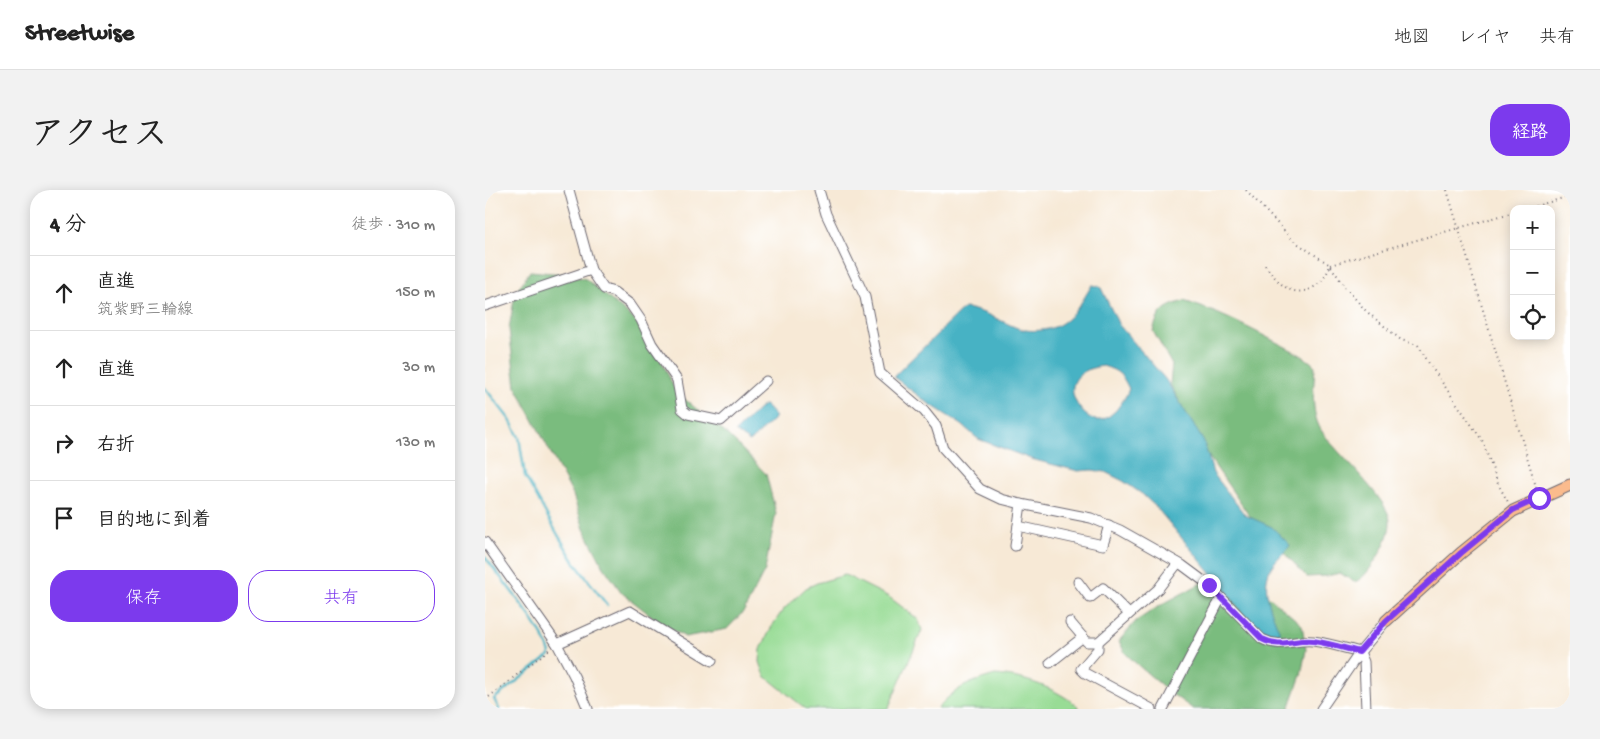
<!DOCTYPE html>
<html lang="ja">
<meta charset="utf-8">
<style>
:root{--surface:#fff;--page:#f2f2f2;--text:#222;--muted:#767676;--line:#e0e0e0;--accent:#7c3aed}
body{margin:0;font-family:"Gochi Hand","Klee One",sans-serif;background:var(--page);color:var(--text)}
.controls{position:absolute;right:15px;top:15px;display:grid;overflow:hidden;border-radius:10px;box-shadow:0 2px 12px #0003}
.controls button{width:45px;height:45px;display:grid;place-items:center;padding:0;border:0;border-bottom:1px solid var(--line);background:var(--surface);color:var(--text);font:25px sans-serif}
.stop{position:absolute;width:15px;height:15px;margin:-11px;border:4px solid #7c3aed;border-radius:50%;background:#fff}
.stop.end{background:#7c3aed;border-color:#fff;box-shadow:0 1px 5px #0008}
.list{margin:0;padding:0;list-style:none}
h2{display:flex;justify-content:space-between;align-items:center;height:65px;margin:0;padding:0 20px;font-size:21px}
h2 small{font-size:16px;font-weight:400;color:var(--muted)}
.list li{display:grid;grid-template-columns:32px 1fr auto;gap:15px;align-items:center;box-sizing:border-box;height:75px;padding:0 20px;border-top:1px solid var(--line)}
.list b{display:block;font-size:19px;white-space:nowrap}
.list p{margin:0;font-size:16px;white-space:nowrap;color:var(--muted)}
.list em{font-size:16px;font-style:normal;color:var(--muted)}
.actions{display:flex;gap:10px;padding:15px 20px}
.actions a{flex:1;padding:11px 0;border:1px solid var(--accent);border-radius:20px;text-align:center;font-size:18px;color:var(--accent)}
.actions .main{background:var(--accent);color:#fff}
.icon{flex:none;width:28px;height:28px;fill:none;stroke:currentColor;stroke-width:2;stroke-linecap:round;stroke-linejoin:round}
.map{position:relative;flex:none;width:1085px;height:519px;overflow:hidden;border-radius:20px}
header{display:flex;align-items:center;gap:30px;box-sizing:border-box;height:70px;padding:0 25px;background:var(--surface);border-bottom:1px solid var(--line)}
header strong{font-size:24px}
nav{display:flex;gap:28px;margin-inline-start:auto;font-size:18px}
.intro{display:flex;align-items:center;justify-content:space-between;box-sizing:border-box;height:120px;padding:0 30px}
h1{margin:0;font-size:35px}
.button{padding:12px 22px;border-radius:20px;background:var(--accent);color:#fff;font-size:18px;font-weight:700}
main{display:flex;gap:30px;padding:0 30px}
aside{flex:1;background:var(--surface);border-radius:20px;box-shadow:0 2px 12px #0003}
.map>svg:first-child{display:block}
.green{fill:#98dc95;stroke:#5d7f68}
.forest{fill:#7abc7e;stroke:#4e6f5c}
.water{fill:#46b2c4;stroke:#346a80;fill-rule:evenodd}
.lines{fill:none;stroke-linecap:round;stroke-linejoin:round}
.stream{stroke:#46b2c4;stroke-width:2.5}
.minor-casing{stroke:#6d6871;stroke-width:11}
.major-casing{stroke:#6d6871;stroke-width:13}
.path{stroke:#6d6871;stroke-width:2;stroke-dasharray:1 4;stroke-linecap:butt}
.minor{stroke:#fff;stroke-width:9}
.major{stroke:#fbbb8d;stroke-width:11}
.route{stroke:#7c3aed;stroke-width:6}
</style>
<header>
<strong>Streetwise</strong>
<nav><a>地図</a><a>レイヤ</a><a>共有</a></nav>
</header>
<div class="intro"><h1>アクセス</h1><a class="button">経路</a></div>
<main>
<aside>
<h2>4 分<small>徒歩 · 310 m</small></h2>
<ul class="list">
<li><svg class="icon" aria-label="ahead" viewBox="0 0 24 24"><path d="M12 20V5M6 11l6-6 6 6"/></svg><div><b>直進</b><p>筑紫野三輪線</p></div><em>150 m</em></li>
<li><svg class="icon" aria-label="ahead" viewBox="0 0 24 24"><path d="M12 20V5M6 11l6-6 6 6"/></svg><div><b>直進</b></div><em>30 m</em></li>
<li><svg class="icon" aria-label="right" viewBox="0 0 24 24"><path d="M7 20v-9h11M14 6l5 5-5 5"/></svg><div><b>右折</b></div><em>130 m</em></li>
<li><svg class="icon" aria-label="arrive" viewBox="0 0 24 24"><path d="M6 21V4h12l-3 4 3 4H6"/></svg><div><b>目的地に到着</b></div></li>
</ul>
<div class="actions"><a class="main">保存</a><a>共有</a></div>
</aside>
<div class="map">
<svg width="1085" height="519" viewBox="0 0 1085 519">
<rect width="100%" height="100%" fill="#fff"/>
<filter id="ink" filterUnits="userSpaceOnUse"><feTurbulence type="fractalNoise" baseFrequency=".02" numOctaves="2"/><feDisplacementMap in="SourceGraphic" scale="10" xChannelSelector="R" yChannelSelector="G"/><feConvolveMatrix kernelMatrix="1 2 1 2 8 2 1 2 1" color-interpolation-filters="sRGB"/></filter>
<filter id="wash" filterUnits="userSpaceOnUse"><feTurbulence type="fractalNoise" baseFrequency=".0096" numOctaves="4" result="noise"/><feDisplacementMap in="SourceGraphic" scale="20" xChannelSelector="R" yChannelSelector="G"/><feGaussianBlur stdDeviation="1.12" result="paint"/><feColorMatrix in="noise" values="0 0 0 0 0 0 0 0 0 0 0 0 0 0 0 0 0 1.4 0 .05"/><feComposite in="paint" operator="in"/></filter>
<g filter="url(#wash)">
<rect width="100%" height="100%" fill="#f7e9d6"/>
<g class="green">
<polygon points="360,385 404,407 433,429 437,440 403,519 321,519 280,486 275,472 276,459 287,436 298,420 321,398 332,393"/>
<path d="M510 485C541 487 570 498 594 517V519H452C471 497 483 493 510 485Z"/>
</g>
<g class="forest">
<polygon points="45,81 79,84 101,89 151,131 167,150 191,202 244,246 281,284 291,323 280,380 259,421 242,439 200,447 173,431 137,403 118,376 99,339 88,305 31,197 24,139 30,104"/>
<path d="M699 111C731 121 761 136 791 152 804 159 819 165 830 176 829 198 825 221 836 240 849 261 906 311 905 332 905 344 898 358 892 368 887 376 878 390 869 392L855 383 842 386 822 387 763 324 724 267 685 194 687 175 668 141C674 120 679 117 699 111Z"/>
<polygon points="749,383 775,399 817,435 821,460 816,485 804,519 708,519 687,504 655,477 640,463 634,451 651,431 676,415 722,390"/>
</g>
<g class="water">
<path d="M607 95 613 96 616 98 634 135 681 190 719 252 728 283 760 325 787 337 805 355 804 357C798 364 790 370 786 378 774 398 789 428 797 447L793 451 780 447 757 423 748 410 671 317 657 304 638 291 620 282 607 280 593 281 546 269 493 249 477 235 443 213 410 188V185L479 118C498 120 513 130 530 137 539 141 548 141 557 140 584 137 594 116 607 95ZM618 176C634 181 637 184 644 199 641 207 637 212 632 219 627 224 620 231 612 230 608 230 602 226 599 223 577 200 589 179 618 176Z"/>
<polygon points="279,214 291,227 265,252 250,242"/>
</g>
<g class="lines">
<g class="stream">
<polyline points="0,198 25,230 34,247 40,286 73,345 90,373 122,415"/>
<path d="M0 367C15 387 63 444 65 465L9 509 14 519"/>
</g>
</g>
</g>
<g filter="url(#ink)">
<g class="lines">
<g class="minor-casing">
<g id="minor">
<polyline points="84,0 106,80 119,99 129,102 145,114 156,130 167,154 192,190 197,219 203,224 236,231 281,191"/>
<path d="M334 0 341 24 380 107 395 183 439 221 451 236 458 258 495 299 516 309 536 314 606 328 635 340 697 375 724 395 777 449C797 459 809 449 828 451 843 453 859 458 875 462L879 472 881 519"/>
<polyline points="0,116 106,80"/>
<polyline points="533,336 618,355 624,335"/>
<polyline points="0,352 72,454 89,486 103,519"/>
<polyline points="530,356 536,314"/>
<polyline points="593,392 605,408 618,398 644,424"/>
<polyline points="585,432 602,452 613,452 673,399 693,373"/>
<polyline points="613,452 613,459 596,479 600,483 667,519"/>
<polyline points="72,454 145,421 227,471"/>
<polyline points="565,473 598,447"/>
<polyline points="678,519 736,408"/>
<polyline points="836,519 875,462 901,431"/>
</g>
</g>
<g class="major-casing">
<polyline id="major" points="901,431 976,363 1028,321 1085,295"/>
</g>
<g class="path">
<polyline points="761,0 809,51 845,75 860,97 881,121 916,150 933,155 945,175 997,250 1013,294 1023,312"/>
<polyline points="962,0 1052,300"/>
<polyline points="1041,19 1085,6"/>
<path d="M780 75C794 93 806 110 829 97 838 92 842 84 845 75"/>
<polyline points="845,75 1029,22"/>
<polyline points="0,510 66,458"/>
</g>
<use href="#minor" class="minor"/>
<use href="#major" class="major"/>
</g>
</g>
<g class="lines" filter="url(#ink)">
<path class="route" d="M724 395 777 449C797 459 808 449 828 451 843 453 859 458 874 462L901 431 976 363 1028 320 1054 308"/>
</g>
</svg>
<div class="controls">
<button>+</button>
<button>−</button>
<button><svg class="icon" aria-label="locate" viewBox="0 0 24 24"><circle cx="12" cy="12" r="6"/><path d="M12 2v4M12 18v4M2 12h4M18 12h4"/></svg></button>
</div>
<div class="stop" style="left:1054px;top:308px"></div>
<div class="stop end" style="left:724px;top:395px"></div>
</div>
</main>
